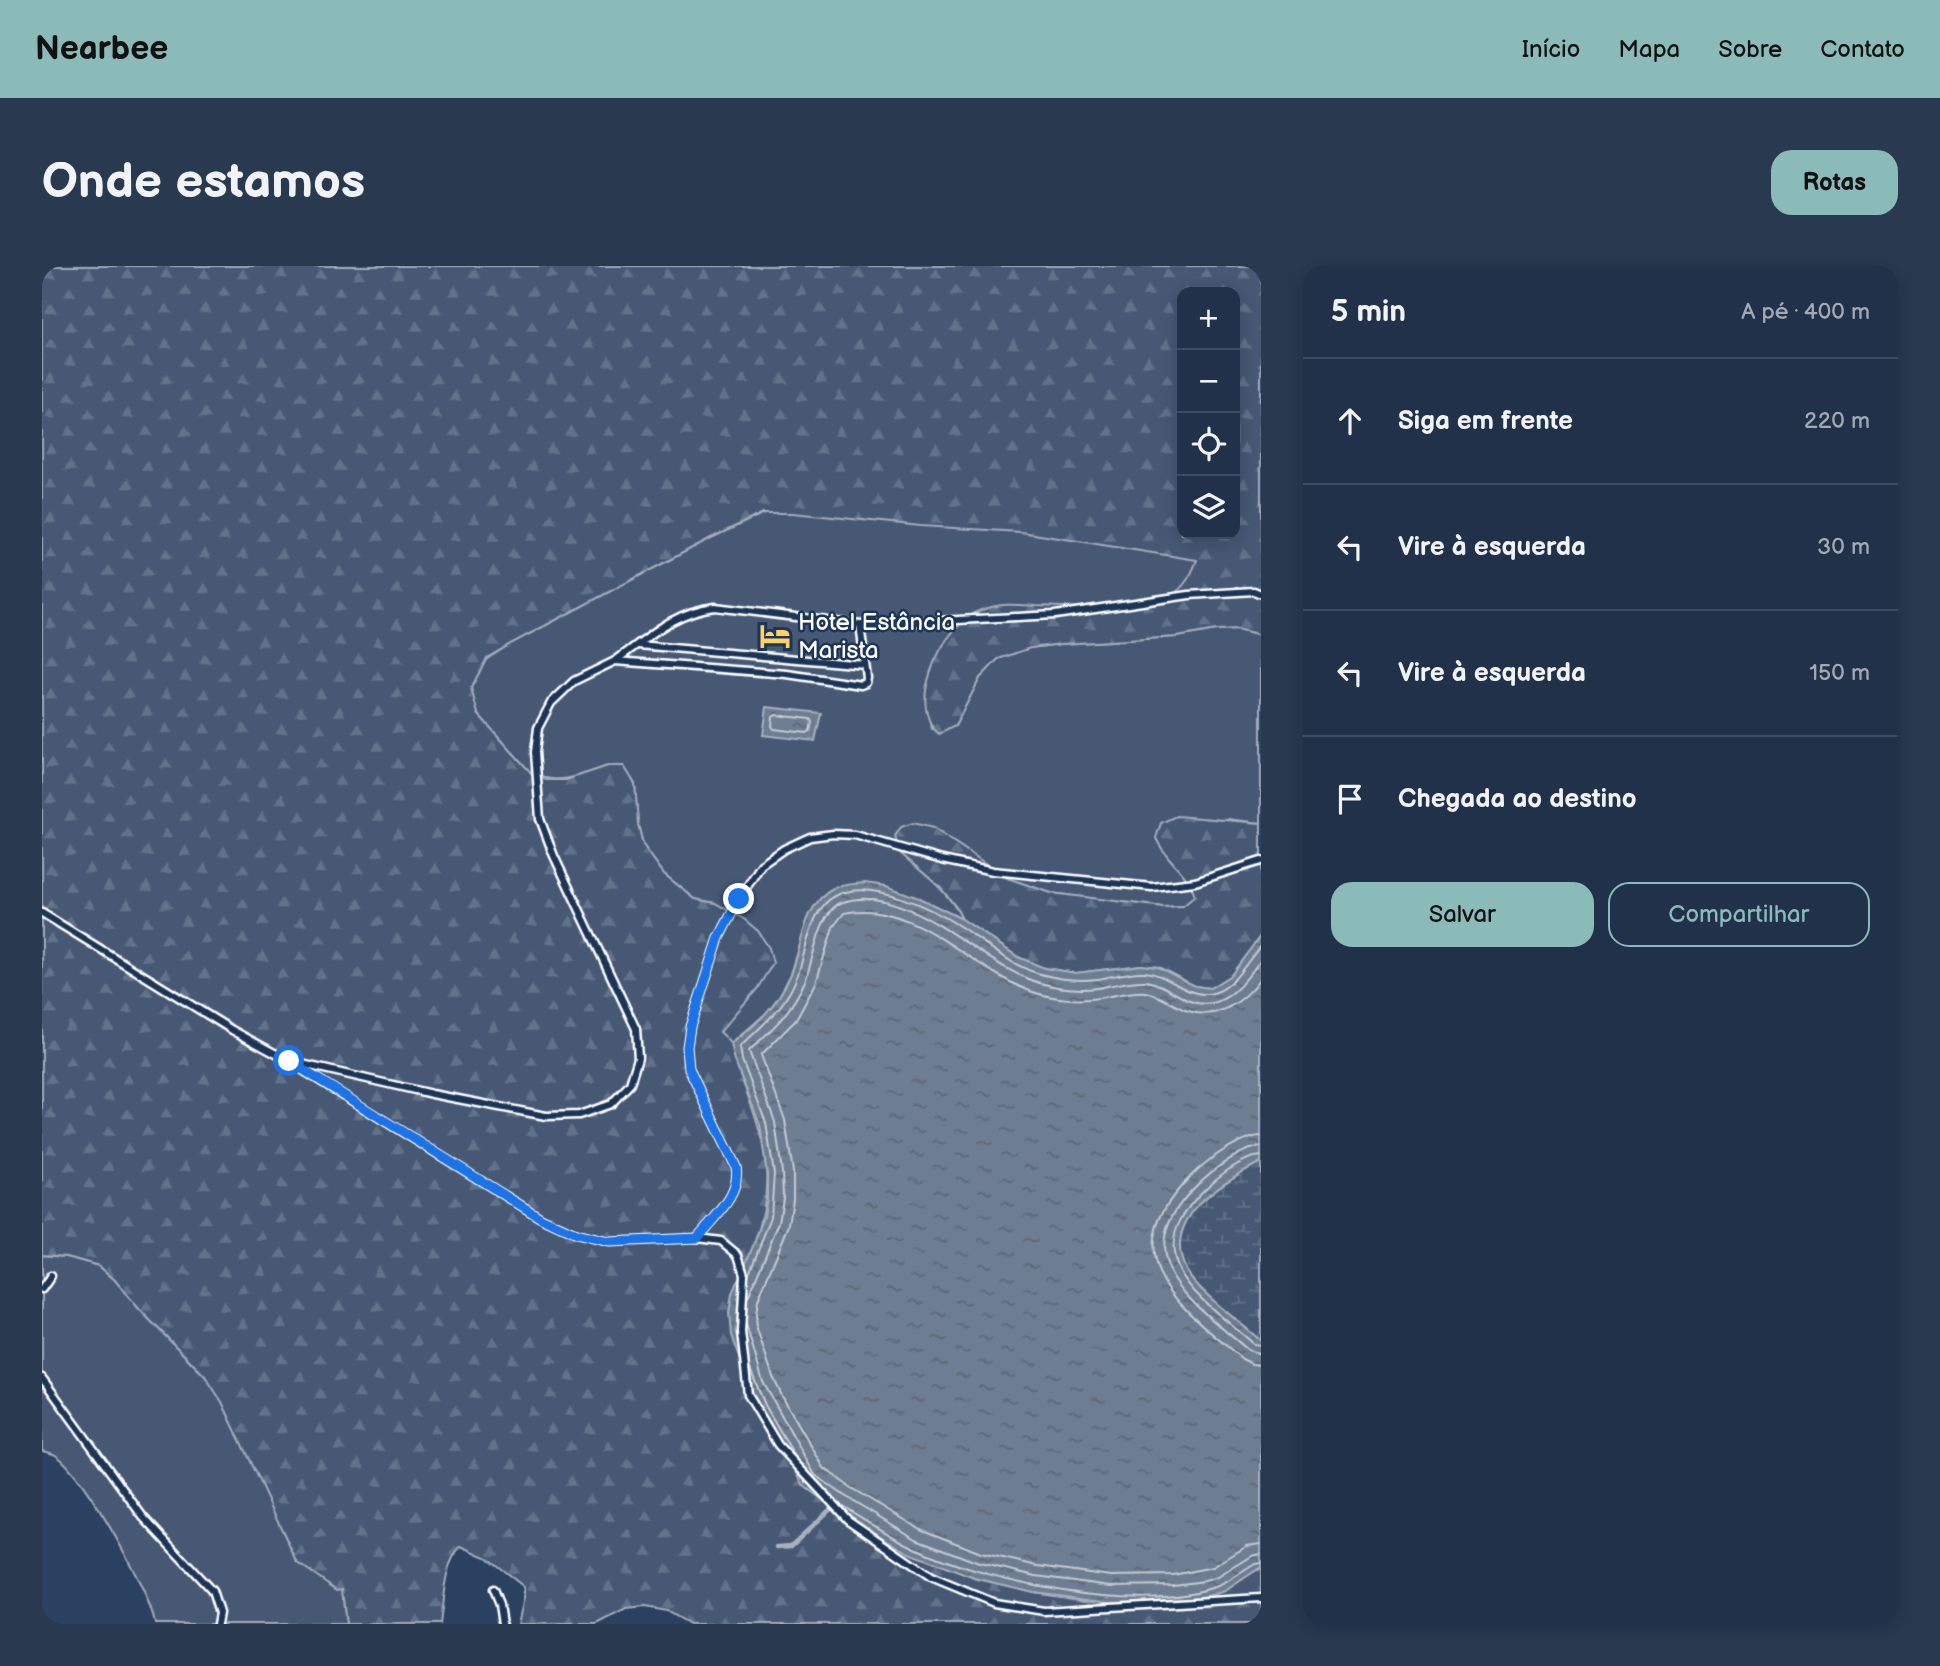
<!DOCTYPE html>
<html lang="pt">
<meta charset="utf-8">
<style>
:root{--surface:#203149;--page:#283950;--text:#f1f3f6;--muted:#a2a9b4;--line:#3d4c61;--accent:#8bbbb9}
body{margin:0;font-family:"Balsamiq Sans",sans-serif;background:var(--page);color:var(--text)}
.controls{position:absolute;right:21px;top:21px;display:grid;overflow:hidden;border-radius:14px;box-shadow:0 4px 18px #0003}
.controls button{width:63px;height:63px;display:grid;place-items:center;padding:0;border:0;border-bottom:2px solid var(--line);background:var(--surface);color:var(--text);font:35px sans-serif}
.stop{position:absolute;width:21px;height:21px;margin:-16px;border:5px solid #1a73e8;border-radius:50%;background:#fff}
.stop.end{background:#1a73e8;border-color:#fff;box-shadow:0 2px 7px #0008}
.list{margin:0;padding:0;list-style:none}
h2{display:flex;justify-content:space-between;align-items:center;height:91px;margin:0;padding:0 28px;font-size:30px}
h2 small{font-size:23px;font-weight:400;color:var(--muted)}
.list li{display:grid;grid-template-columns:46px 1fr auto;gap:21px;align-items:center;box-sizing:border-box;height:126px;padding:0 28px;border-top:2px solid var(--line)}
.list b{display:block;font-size:26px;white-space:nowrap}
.list em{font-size:23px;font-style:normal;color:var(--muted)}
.actions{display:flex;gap:14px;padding:21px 28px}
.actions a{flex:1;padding:16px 0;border:2px solid var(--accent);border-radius:21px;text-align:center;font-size:24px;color:var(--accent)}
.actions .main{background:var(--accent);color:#111}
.icon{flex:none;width:38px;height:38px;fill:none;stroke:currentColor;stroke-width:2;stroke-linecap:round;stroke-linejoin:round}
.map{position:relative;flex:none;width:1219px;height:1358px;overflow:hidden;border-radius:21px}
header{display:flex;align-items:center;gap:42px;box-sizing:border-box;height:98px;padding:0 35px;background:var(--accent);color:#111}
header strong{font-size:33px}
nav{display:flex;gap:38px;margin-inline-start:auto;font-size:24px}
.intro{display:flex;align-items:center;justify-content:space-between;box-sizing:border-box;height:168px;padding:0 42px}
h1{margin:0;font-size:49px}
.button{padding:18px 32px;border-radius:21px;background:var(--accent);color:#111;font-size:24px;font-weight:700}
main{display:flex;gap:42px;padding:0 42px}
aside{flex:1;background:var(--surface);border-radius:21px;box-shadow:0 4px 18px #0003}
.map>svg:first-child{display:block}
.green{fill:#465975;stroke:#a2acba;stroke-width:2}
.forest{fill:url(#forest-firs);stroke:#a2acba;stroke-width:2;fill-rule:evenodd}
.wetland{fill:url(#wetland-marsh);stroke:#a2acba;stroke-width:2}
.water{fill:url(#water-ripples);stroke:#a7b1be;stroke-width:2}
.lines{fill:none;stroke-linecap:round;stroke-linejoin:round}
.shore{stroke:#c5cbd3;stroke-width:2}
.stream{stroke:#a7b1be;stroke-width:4.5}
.service-casing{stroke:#fff;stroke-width:11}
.service{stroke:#1d3557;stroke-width:6}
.route{stroke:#1a73e8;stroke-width:9}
.labels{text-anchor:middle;stroke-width:5;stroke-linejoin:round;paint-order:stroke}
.poi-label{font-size:24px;fill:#fff;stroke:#1d3557;text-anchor:start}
</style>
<header>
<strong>Nearbee</strong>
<nav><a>Início</a><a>Mapa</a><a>Sobre</a><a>Contato</a></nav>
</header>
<div class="intro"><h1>Onde estamos</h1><a class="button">Rotas</a></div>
<main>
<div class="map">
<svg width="1219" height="1358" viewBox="0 0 1219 1358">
<defs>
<pattern id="forest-firs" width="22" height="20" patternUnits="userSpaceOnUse" patternTransform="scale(1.75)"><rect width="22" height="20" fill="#465975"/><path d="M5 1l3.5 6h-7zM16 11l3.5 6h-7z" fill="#62728a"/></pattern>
<pattern id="wetland-marsh" width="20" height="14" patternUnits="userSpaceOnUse" patternTransform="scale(1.75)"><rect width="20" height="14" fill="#465975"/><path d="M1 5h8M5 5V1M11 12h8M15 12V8" fill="none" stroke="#62728a"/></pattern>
<pattern id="water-ripples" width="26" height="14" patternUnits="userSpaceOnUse" patternTransform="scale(1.75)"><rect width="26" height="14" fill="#6d7d92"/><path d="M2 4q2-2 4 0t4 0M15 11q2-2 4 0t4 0" fill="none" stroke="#5e6772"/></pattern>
</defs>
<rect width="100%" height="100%" fill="#2a4161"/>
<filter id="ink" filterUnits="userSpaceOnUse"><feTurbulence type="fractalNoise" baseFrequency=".0143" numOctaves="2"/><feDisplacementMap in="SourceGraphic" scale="14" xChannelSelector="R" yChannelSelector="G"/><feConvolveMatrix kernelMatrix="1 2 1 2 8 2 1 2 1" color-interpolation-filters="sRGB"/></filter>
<g filter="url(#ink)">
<g class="green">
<path d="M733 242 1140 268 1157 288C1152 303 1147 318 1133 327 1102 349 1019 342 980 341 962 341 944 339 928 349 912 359 906 376 898 392 884 421 881 432 890 463L913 460 938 412 956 393 988 382 1019 378 1135 371 1174 364 1195 363 1219 369V557L1186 553 1149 616 1153 630 1142 640 1121 641 1009 627 965 612 940 596 857 586C881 607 906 624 920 653L877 632 767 650 749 708 732 740 689 778 677 766 715 723 703 654 673 637 653 633 622 608 601 579 596 558 593 518 566 500C540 509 517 520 490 508L429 440 421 416 431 402 470 377 667 273Z"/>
<path d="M0 989 25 991 57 1000 73 1014 98 1044 163 1110 199 1161 299 1313 304 1358H113C107 1324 43 1210 15 1190 11 1187 5 1186 0 1185Z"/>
</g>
<g class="forest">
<path d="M0 0H1219V369L1195 363 1174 364 1135 371 1019 378 988 382 956 393 938 412 913 460 897 468C884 458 881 435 885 419 892 387 914 351 946 342 961 337 978 339 994 340 1029 341 1090 347 1122 334 1140 326 1149 311 1155 294L979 266 879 260 751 247H721L667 273 470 377 445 392 429 422 436 448 490 508 504 514H524L566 500H582L593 518 596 558 601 579 622 608 653 633 673 637 703 654 716 665 727 682 731 697 715 723 678 766C681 769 687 774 689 778 694 786 695 800 698 809 722 871 736 913 712 978L932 1312 991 1326 1044 1334 1216 1304 1219 1301V1358H647L624 1345 603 1341 584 1343 555 1358H476L482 1332V1321L444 1291 419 1280C401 1299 402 1332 398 1358H304L300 1323 295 1324 255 1296 180 1136 163 1110 98 1044 73 1014 57 1000 25 991 0 989ZM1140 26H1193V268H1140Z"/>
<path d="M1134 550 1219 557V669L1189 709 1168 722 1153 720 1116 701 1099 699 1034 707 1002 702 976 691 920 653 914 641 898 621 857 586 853 570 859 561 871 557 891 562 965 612 1009 627 1121 641 1141 640 1153 630C1146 606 1123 594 1114 572L1119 557Z"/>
</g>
<path class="wetland" d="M1219 896V1075C1199 1057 1156 1026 1144 1004 1118 952 1181 915 1219 896Z"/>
<g class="water">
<polygon points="725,441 779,447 773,475 721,469"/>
<path d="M823 617 844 620 877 632 920 653 976 691 1002 702 1034 707 1099 699 1116 701 1153 720 1168 722 1189 709 1219 669V896C1181 915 1118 952 1144 1004 1156 1026 1199 1057 1219 1075V1301L1183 1325 1166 1330 1133 1335 1068 1336 991 1326 932 1312 867 1287 794 1244 762 1220 707 1121 689 1069 687 1047 690 1027 712 978 722 950 725 932V908L718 859 693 795 689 778C715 759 736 738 749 708 761 680 760 639 791 623 800 618 813 618 823 617Z"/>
</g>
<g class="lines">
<g class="shore">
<polygon points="734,449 768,453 770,456 768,465 765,467 732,463 730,460 731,451"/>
<path d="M1219 712C1202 736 1174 756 1143 744 1130 739 1118 729 1104 726 1090 724 1072 730 1057 732 1038 735 1013 733 994 727 930 707 875 632 802 647L791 661 774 717 754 754 719 789 743 854 751 906V933L747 959 716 1034 714 1048 715 1063 731 1111 740 1130 782 1202 809 1222 878 1263 939 1287 996 1300 1069 1310 1131 1309 1171 1301 1205 1280 1219 1278"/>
<path d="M1219 870C1197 871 1165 894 1150 909 1067 991 1134 1037 1200 1093L1210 1098 1219 1099"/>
<path d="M1219 881C1199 882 1169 905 1155 919 1080 993 1149 1035 1206 1084L1219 1088"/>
<path d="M1219 890C1198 892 1174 912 1160 926 1092 994 1160 1033 1212 1078L1219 1079"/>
<path d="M707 1007 729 951 732 908 724 857 700 794 698 781C722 757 744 742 756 708 765 683 768 641 795 629 830 613 890 642 919 661 945 678 971 702 1002 709 1018 713 1038 715 1055 713 1070 711 1087 705 1102 706 1116 707 1128 715 1141 722 1182 743 1197 705 1219 679"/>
<path d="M706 1031 737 956 741 932 740 906 733 856 707 785C732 761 748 748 763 715 772 694 776 644 801 636 868 615 939 701 998 717 1016 722 1038 724 1056 722 1071 719 1089 714 1104 715 1118 717 1130 726 1143 733 1178 750 1201 719 1219 693"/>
<polyline points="704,1058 721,1116 773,1209 803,1230 874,1273 937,1297 994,1310 1069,1320 1131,1319 1163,1315 1176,1311 1210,1290 1219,1288"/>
<polyline points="708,1103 723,1139 752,1189"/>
<path d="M796 1237C820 1252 844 1268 869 1280 941 1316 1099 1348 1176 1320 1189 1315 1201 1305 1213 1298L1219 1297"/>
</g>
<polyline class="stream" points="735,1281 749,1280 794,1238"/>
<g class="service-casing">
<g id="service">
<polyline points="596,379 823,399"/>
<path d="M573 395C607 371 631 346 673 341L818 359 1013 349 1147 329 1212 325 1219 328"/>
<polyline points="0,647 190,764 247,795 390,828 504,850 537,849 569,838 588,818 596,792 594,763 512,590 498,553 493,486 496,462 509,437 532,415 573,395 745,408 819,419 824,417 825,412 818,359"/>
<polyline points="251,798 499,952 534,968 567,976 655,972 679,975 696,989 702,1008 699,1066 706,1129 736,1179 806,1254 889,1311 952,1337 1002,1345 1219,1332"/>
<path d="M655 972C672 951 699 930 694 901L647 803 645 781 648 761 677 672 697 633 719 599 742 583 768 571 791 568 813 569 900 594 951 605 1110 621 1153 616 1219 595"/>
<polyline points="0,1023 9,1010"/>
<polyline points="0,1112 101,1251 170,1325 177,1347 175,1358"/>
<polyline points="451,1324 457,1339 460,1358"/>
</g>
</g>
<use href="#service" class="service"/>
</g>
</g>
<g class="lines" filter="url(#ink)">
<path class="route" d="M247 795 499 952 534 968 567 976 655 972C672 951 699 930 694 901L647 803 645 781 648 761 677 672 697 633"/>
</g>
<defs>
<g id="hotel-bare" transform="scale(2.415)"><path d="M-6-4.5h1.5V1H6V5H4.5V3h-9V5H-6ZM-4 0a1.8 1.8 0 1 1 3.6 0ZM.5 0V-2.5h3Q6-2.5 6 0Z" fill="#ffd166" stroke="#1d3557" stroke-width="2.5" paint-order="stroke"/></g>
</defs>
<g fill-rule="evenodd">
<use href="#hotel-bare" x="733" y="370"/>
</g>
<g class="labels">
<g class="poi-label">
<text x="756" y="364">Hotel Estância<tspan x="756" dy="28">Marista</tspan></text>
</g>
</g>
</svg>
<div class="controls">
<button>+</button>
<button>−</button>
<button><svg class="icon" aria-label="locate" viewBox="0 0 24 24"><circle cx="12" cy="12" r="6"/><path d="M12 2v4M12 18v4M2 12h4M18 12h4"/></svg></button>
<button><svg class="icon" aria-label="layers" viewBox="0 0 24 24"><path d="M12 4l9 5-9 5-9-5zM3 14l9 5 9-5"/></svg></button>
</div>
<div class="stop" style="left:247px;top:795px"></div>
<div class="stop end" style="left:697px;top:633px"></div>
</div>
<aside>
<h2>5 min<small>A pé · 400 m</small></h2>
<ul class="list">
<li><svg class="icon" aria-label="ahead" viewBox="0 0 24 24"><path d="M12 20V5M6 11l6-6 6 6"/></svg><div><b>Siga em frente</b></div><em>220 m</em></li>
<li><svg class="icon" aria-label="left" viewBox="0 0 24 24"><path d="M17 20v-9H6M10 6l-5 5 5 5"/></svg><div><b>Vire à esquerda</b></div><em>30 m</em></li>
<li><svg class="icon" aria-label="left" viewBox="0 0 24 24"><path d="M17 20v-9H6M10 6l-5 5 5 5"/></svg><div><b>Vire à esquerda</b></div><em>150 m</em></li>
<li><svg class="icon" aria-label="arrive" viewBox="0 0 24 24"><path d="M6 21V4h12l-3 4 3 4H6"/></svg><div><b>Chegada ao destino</b></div></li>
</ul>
<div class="actions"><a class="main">Salvar</a><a>Compartilhar</a></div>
</aside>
</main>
